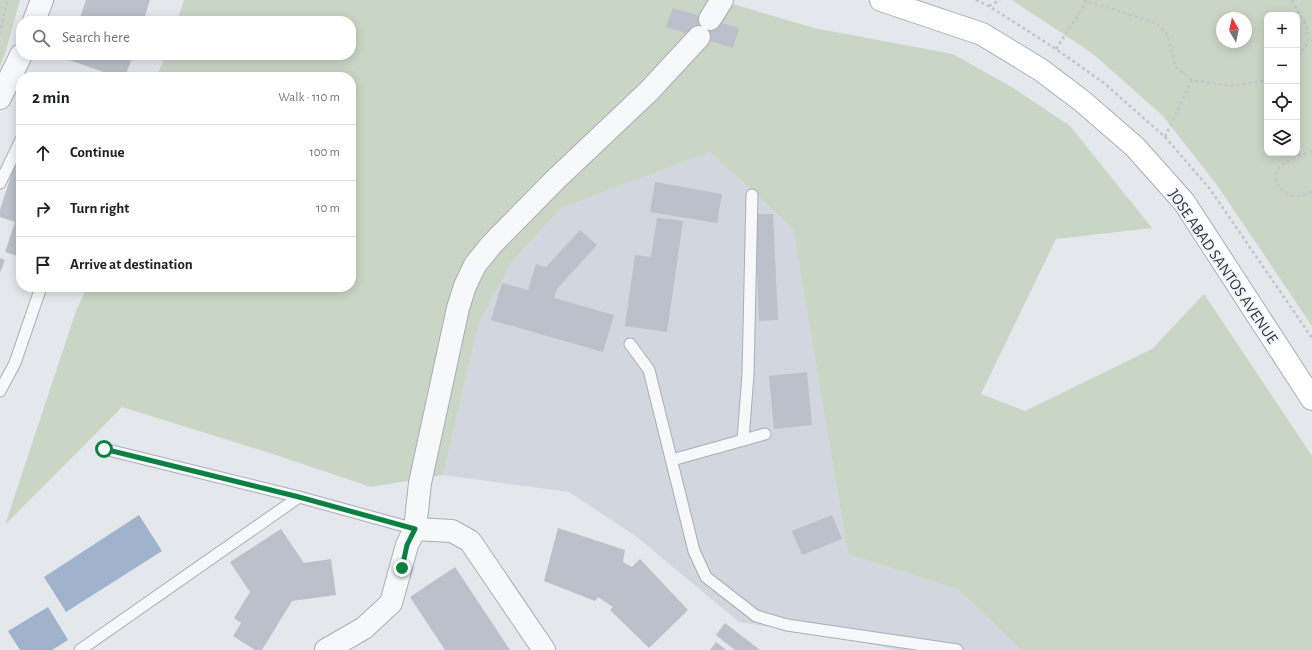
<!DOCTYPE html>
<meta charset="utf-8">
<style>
:root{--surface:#fff;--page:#f2f2f2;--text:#202124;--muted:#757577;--line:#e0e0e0}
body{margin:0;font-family:"Alegreya Sans",sans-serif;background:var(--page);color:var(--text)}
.controls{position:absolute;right:12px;top:12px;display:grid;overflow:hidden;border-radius:8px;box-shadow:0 2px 10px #0003}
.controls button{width:36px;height:36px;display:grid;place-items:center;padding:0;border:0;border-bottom:1px solid var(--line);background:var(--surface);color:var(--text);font:20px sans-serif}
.compass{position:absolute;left:1216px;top:12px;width:36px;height:36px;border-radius:50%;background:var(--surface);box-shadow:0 2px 10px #0003;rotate:351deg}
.stop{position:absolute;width:12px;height:12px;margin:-9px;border:3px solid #0b8043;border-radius:50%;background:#fff}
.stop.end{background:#0b8043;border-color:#fff;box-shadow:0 1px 4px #0008}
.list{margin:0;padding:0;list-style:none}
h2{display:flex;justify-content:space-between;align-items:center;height:52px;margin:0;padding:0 16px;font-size:17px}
h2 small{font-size:13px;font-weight:400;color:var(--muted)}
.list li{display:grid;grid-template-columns:26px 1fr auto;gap:12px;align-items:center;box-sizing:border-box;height:56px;padding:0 16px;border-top:1px solid var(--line)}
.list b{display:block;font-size:15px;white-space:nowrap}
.list em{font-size:13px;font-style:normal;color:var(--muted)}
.icon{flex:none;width:22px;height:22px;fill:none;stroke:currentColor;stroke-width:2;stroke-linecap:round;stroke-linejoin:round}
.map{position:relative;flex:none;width:1312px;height:650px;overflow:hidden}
.search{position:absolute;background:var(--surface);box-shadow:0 2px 10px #0003;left:16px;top:16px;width:340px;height:44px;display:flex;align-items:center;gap:10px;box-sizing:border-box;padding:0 14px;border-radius:16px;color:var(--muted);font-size:15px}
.panel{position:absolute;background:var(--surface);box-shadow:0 2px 10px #0003;left:16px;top:72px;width:340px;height:220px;border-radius:16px}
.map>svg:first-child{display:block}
.built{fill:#d2d6de}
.green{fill:#c9d6c5;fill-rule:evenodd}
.water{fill:#9fb4cc}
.building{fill:#bbc0ca}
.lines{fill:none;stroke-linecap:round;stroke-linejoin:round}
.lane-casing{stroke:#a9aeb7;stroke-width:13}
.street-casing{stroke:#a9aeb7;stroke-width:24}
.secondary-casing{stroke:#a9aeb7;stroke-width:24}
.path{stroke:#c2c5cb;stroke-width:2.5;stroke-dasharray:3 3;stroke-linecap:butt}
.lane{stroke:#f7f8fa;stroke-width:11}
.street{stroke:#f7f8fa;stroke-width:22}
.secondary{stroke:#fff;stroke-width:22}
.route{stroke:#0b8043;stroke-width:5}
.labels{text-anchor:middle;stroke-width:4;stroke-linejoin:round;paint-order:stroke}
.street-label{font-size:16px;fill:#2b3445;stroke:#f4f6f9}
</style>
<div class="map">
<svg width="1312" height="650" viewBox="0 0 1312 650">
<rect width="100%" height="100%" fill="#e4e7ec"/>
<polygon class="built" points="710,152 793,229 848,554 959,590 1021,650 898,650 847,639 739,622 637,537 569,492 443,475 478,326 511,263 561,208"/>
<g class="green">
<polygon points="0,0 20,0 5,54 0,66"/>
<polygon points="184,0 719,0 814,28 953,54 1015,89 1070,126 1152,228 1056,239 981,394 1025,411 1152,349 1204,294 1312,456 1312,650 1021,650 959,590 848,554 793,229 710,152 561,208 511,263 478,326 443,475 371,487 270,453 122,407 5,525 76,311 87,287 351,287 351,77 157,77 165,55 351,55 351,21 177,21"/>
<path d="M1012 0H1312V326L1217 185 1163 116 1092 53ZM1267 15H1297V153H1267ZM1222 18H1246V42H1222Z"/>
</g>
<g class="water">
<polygon points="139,515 162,551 66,612 44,577"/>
<polygon points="48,607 68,640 52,650 20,650 8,631"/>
</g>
<g class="building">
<polygon points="86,0 150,0 145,16 161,21 79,21"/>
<polygon points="673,8 739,28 733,48 666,27"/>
<polygon points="67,55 133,55 125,77 118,77 66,59"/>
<polygon points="16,160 21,161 21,257 5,252 15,222 0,217 0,210"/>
<polygon points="655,182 722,194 717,223 650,212"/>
<polygon points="755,214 773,214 778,320 759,321"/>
<polygon points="657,218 683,221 667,332 625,326 635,255 651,257"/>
<polygon points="580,230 597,245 557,289 554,298 614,315 603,352 491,320 502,283 528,290 536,264 546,267"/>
<polygon points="0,258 5,260 0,273"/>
<polygon points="807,372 812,425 774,429 769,376"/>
<polygon points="832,515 842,539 802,555 792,531"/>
<polygon points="558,528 625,550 623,562 632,567 640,559 688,610 649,648 610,610 613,607 598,597 595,601 544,581"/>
<polygon points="281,529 304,563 331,559 336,595 292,601 262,650 255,650 233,636 241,623 234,618 250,592 230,562"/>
<polygon points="455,567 510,650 445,650 410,597"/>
<polygon points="725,623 760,650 735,650 716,635"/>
<polygon points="716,642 726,650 710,650"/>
</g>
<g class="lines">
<g class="lane-casing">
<g id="lane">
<polyline points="0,183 21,140"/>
<polyline points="630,344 649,370 694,551 706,577 756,616 787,625 957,650"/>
<polyline points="0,391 15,363 41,287"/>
<polyline points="743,440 748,374 752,195"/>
<polyline points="104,449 299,497 415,529"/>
<polyline points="672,460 765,434"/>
<polyline points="80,650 299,497"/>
</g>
</g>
<g class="street-casing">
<g id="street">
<polyline points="710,19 722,0"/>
<polyline points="34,21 42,0"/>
<polyline points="0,98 21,55"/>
<polyline points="415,529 452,531 470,541 544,650"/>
<polyline points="326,650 364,628 391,603 407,545 415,529 420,483 458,308 465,286 475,265 492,244 556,179 649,91 699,37"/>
</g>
</g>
<g class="secondary-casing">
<polyline id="secondary" points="881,0 982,34 1041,70 1082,101 1135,147 1184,202 1312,399"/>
</g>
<g class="path">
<polyline points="976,0 989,6 1056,49 1104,83 1165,137 1210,189 1312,338"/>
<polyline points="1083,0 1156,23 1167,34 1176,67 1192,80 1232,86 1267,80"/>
<polyline points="1292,0 1307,27 1308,43 1297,58"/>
<polyline points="989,6 1000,0"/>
<polyline points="0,34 7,0"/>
<polyline points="1056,49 1087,1"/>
<polyline points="1165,137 1192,80"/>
<polyline points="1297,148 1300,155"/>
<path d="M1312 151C1303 154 1281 162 1277 171 1272 183 1285 196 1297 196 1302 196 1307 193 1312 192"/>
</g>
<use href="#lane" class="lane"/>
<use href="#street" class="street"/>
<use href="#secondary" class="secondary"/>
</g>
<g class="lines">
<polyline class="route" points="104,449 299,497 415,529 407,545 402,568"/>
</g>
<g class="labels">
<g class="street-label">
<text transform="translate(1224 266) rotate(56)" y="6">JOSE ABAD SANTOS AVENUE</text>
</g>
</g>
</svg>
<div class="controls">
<button>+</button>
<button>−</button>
<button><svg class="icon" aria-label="locate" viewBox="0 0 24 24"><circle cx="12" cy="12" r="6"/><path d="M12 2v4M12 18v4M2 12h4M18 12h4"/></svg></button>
<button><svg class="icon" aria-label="layers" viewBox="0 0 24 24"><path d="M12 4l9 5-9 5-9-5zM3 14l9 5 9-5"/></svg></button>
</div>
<svg class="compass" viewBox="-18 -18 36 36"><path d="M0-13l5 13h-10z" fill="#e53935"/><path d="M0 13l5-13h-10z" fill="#757577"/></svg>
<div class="stop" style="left:104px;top:449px"></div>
<div class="stop end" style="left:402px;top:568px"></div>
<div class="search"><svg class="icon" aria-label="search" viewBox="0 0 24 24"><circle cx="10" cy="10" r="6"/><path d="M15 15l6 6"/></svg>Search here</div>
<section class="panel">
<h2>2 min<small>Walk · 110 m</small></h2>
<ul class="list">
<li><svg class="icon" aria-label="ahead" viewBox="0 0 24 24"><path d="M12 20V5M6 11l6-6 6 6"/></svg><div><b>Continue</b></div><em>100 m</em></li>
<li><svg class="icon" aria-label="right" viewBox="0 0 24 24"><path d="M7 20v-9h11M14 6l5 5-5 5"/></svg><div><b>Turn right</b></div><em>10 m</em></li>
<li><svg class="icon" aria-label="arrive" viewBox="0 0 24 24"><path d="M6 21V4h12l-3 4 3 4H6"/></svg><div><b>Arrive at destination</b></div></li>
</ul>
</section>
</div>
